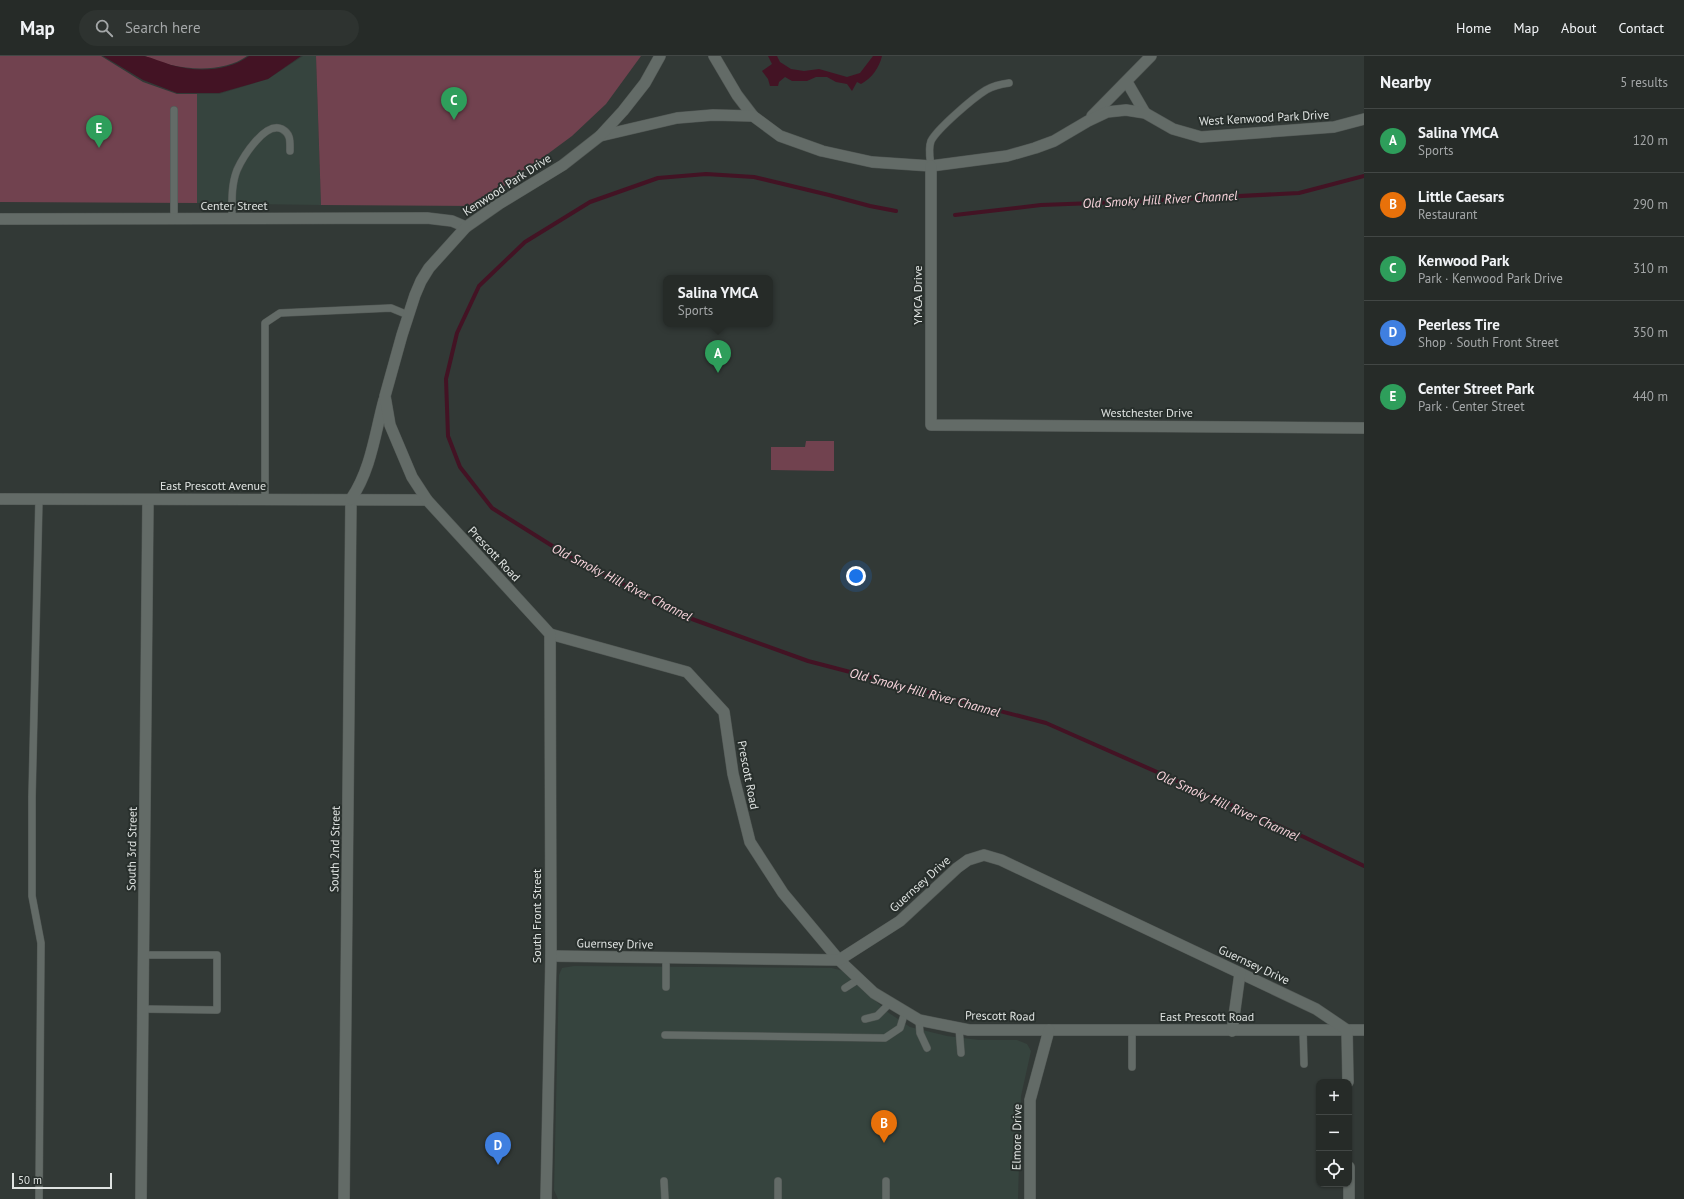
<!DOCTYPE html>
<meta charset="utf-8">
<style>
:root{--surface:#262b28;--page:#2e3330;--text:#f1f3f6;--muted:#a4a7a8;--line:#424745;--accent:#db2777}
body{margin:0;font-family:"PT Sans",sans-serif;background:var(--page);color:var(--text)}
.controls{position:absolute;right:12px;bottom:12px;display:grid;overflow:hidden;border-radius:8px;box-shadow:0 1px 3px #0004}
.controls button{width:36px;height:36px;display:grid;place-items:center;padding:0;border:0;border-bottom:1px solid var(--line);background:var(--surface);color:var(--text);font:20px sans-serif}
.scale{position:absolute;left:12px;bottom:10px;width:100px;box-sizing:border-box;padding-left:4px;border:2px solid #dfe3e1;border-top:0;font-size:11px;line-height:14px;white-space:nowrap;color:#dfe3e1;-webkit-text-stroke:3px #282f2c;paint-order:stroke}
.you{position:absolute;left:856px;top:520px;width:14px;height:14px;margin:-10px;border:3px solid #fff;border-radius:50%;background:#1a73e8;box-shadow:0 0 0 6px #1a73e833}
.badge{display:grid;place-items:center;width:26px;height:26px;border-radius:50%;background:var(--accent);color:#fff;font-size:13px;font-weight:700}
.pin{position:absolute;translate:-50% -33px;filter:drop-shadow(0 1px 2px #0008)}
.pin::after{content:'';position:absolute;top:21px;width:14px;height:12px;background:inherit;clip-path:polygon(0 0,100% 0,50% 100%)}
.popup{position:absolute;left:663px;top:219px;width:110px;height:52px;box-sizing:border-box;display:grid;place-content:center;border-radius:8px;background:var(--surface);filter:drop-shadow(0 1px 3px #0005);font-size:13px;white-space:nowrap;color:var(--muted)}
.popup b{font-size:15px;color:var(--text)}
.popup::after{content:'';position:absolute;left:50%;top:100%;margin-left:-8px;border:8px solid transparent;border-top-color:var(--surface)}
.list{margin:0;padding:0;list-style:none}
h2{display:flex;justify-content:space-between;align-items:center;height:52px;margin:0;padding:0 16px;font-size:17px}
h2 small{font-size:13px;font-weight:400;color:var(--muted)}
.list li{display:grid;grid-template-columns:26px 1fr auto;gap:12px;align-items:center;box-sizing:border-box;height:64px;padding:0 16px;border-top:1px solid var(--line)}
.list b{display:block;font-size:15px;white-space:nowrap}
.list p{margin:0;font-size:13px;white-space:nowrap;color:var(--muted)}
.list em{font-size:13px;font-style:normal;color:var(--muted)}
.icon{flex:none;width:22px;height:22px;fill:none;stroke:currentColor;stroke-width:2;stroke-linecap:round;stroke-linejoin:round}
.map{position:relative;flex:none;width:1364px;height:1143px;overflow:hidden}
header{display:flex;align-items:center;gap:24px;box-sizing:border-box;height:56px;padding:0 20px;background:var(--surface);border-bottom:1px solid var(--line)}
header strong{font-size:19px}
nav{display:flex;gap:22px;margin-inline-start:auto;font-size:14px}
.search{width:280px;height:36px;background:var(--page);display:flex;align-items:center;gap:10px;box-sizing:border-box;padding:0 14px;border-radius:22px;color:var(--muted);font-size:15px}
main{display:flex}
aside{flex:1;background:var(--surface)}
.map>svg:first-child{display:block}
.built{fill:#36443e}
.green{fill:#71424f}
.water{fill:#431324}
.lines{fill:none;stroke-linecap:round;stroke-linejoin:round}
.stream{stroke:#431324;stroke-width:4}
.service-casing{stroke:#515754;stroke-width:8}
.minor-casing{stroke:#515754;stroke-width:12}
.tertiary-casing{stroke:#515754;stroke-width:12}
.service{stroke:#636b67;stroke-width:7}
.minor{stroke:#636b67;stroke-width:11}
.tertiary{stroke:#636b67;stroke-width:11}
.labels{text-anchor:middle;stroke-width:4;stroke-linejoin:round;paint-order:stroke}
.street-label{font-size:12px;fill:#dfe3e1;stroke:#282f2c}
.water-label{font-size:13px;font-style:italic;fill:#fad6de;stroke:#282f2c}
</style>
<header>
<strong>Map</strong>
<div class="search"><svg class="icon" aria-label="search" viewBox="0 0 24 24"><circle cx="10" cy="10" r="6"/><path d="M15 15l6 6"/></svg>Search here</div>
<nav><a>Home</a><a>Map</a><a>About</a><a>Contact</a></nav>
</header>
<main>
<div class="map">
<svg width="1364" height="1143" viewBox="0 0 1364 1143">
<rect width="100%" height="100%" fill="#323936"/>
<g class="built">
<polygon points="303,0 316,0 321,149 197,147 197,38 219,38 268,23"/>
<polygon points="574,910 832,912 843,915 889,957 910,971 947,980 979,984 1017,984 1027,988 1031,995 1021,1040 1018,1143 558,1143 554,1134 559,919 562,912"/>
</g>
<g class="green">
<polygon points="0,0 101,0 143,26 177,38 197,38 197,147 0,146"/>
<path d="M145 0H247C221 19 173 14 145 0Z"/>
<polygon points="316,0 641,0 606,48 572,80 477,150 321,149"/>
<polygon points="806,385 834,385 834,415 771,414 771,391 805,391"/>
</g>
<g class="water">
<path d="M103 0C114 0 135 0 144 0 153 2 162 6 171 9 196 16 227 16 249 0H301L268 23 219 37H177L143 24Z"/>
<path d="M768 0H777L780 6 791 13 804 15 819 13 847 21 860 17 873 0H882C879 12 872 22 861 28L857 26 852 35 847 28 836 26 827 21H816L807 25H792L785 21 779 26 778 30H770L768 23 762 15 772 8Z"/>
</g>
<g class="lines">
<g class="stream">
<polyline points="896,155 870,150 829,139 754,121 706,118 658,122 590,146 525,186 479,230 457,277 446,323 448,380 460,411 492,452 570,501 692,563 808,605 1046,667 1304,781 1364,810"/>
<polyline points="955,159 1041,149 1122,146 1299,137 1364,120"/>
</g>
<g class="service-casing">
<g id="service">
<polyline points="174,54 174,163"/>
<path d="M931 110C930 102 928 93 931 85 937 73 973 42 986 34 993 30 1001 28 1009 27"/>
<path d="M232 163C232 146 231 129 237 114 243 101 265 65 282 73 291 78 290 85 290 95"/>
<polyline points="265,443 265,267 280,257 391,252 408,259"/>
<polyline points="666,931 666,901"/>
<polyline points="845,932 859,923"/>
<polyline points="143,953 217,954 217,899 144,899"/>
<polyline points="865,963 877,960 890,947"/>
<polyline points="919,964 920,977 927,992"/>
<polyline points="959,972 961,997"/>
<polyline points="1132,974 1132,1011"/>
<polyline points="1303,974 1304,1008"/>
<polyline points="665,979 885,982 900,972 905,956"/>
<polyline points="664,1125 665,1143"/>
<polyline points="886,1125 886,1143"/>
<polyline points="39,1143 41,887 32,840 32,741 39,443"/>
<polyline points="778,1143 778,1125"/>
</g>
</g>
<g class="minor-casing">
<g id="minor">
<polyline points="714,0 737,39 753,60"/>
<polyline points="1127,26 1145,57"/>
<polyline points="1092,60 1151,0"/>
<polyline points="600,80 677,62 713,59 753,60 780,80 822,95 872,106 931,110 1007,100 1035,92 1054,85 1088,65 1107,56 1126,54 1145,57 1173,73 1201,81 1334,71 1364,63"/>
<polyline points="931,110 931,369 1364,372"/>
<polyline points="0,163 427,162 452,165 466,171"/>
<polyline points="550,578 687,616 724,656 733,718 750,786 783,837 839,904 874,937 919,964 969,974 1364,974"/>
<polyline points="551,900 839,904 900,865 957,812 968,804 984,799 1001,804 1316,953 1347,974 1348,1026"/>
<polyline points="1232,975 1240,917"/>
<polyline points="1349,1111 1349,1143"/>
<polyline points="141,1143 148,444"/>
<polyline points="344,1143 351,443"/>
<polyline points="1030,1143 1030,1044 1049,974"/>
</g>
</g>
<g class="tertiary-casing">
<g id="tertiary">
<polyline points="0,443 427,444"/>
<path d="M351 443C371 414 375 377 384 344"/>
<polyline points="546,1143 551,900 550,578 427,444 412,421 390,369 385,340 402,279 415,239 421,225 429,212 466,171 499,148 563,109 600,80 623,55 645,27 660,0"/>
</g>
</g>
<use href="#service" class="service"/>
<use href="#minor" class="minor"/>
<use href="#tertiary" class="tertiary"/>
</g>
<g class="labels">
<g class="street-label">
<text transform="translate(1264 62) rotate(-3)" y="4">West Kenwood Park Drive</text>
<text transform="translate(507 129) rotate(-33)" y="4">Kenwood Park Drive</text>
<text x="234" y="154">Center Street</text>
<text transform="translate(918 239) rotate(-90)" y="4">YMCA Drive</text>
<text x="1147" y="361">Westchester Drive</text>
<text x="213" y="434">East Prescott Avenue</text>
<text transform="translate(494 498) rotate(47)" y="4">Prescott Road</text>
<text transform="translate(748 719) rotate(79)" y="4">Prescott Road</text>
<text transform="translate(132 793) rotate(-89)" y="4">South 3rd Street</text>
<text transform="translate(335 793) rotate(-89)" y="4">South 2nd Street</text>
<text transform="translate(920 828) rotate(-42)" y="4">Guernsey Drive</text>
<text transform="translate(537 860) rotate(-90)" y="4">South Front Street</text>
<text transform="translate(615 888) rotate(1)" y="4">Guernsey Drive</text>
<text transform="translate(1254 909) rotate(25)" y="4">Guernsey Drive</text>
<text transform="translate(1000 960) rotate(1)" y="4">Prescott Road</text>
<text x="1207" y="965">East Prescott Road</text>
<text transform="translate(1017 1081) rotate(-89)" y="4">Elmore Drive</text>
</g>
<g class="water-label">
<text transform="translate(1160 143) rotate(-3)" y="5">Old Smoky Hill River Channel</text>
<text transform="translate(622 526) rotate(27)" y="5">Old Smoky Hill River Channel</text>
<text transform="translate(925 636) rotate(15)" y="5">Old Smoky Hill River Channel</text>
<text transform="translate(1228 749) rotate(24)" y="5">Old Smoky Hill River Channel</text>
</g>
</g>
</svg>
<div class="controls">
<button>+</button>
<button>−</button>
<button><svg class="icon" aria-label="locate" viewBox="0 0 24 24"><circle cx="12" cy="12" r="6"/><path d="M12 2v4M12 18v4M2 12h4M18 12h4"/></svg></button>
</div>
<div class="scale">50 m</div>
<div class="you"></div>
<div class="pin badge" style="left:718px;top:317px;background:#2e9e5b">A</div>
<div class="popup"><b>Salina YMCA</b>Sports</div>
<div class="pin badge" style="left:884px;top:1087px;background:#e8710a">B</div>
<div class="pin badge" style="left:454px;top:64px;background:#2e9e5b">C</div>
<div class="pin badge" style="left:498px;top:1109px;background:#3f7fe0">D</div>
<div class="pin badge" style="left:99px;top:92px;background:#2e9e5b">E</div>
</div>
<aside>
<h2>Nearby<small>5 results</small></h2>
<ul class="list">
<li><span class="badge" style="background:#2e9e5b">A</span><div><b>Salina YMCA</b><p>Sports</p></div><em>120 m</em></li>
<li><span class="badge" style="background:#e8710a">B</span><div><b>Little Caesars</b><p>Restaurant</p></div><em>290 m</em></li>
<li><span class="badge" style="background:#2e9e5b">C</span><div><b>Kenwood Park</b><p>Park · Kenwood Park Drive</p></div><em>310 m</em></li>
<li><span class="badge" style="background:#3f7fe0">D</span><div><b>Peerless Tire</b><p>Shop · South Front Street</p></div><em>350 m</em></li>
<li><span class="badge" style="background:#2e9e5b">E</span><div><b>Center Street Park</b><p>Park · Center Street</p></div><em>440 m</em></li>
</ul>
</aside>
</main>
